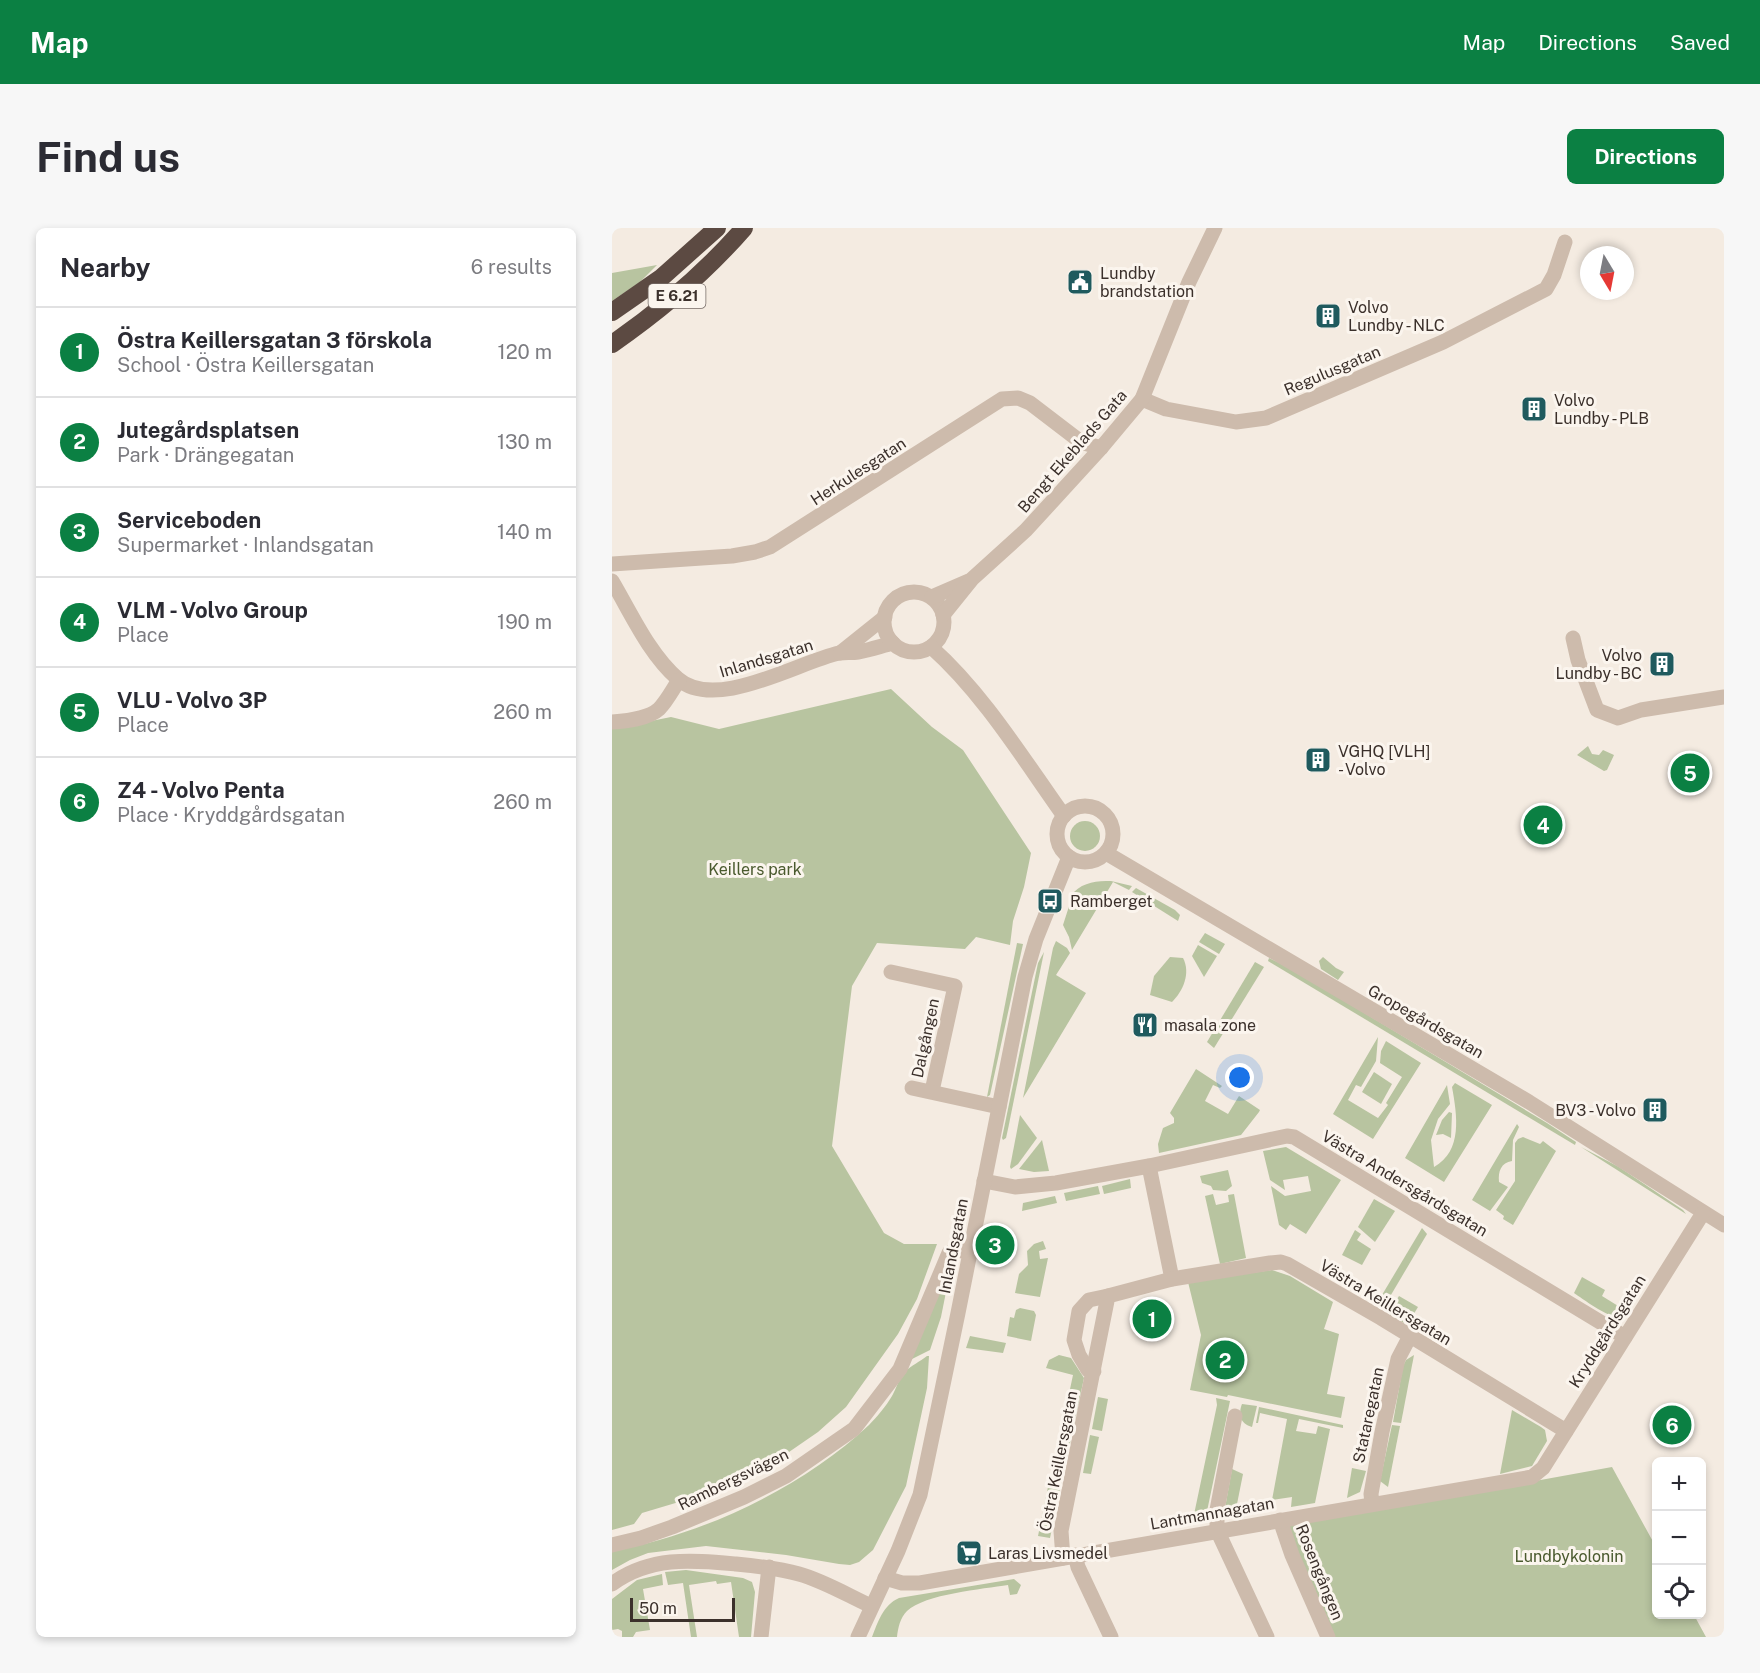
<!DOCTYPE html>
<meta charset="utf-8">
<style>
:root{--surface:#fff;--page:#f7f7f7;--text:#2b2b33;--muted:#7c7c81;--line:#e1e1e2;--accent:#0b8043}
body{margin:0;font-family:"Public Sans",sans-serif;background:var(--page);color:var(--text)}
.controls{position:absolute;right:18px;bottom:18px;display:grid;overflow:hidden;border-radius:9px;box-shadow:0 3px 9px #0003}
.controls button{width:54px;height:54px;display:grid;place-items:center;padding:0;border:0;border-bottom:2px solid var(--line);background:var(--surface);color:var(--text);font:30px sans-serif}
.compass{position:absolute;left:968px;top:18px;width:54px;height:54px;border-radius:50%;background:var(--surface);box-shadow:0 3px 9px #0003;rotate:170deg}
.scale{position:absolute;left:18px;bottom:15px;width:105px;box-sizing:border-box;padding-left:6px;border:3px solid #3b302b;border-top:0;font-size:16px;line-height:21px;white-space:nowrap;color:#3b302b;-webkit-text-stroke:4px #fbf5ee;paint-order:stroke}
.you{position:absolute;left:628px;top:850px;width:21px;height:21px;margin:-15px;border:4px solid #fff;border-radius:50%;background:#1a73e8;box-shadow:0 0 0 9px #1a73e833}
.badge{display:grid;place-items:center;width:39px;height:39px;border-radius:50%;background:var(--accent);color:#fff;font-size:20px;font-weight:700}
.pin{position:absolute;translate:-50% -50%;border:3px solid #fff;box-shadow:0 2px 6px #0006}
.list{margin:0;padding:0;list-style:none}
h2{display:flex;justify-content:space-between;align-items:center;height:78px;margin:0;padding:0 24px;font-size:26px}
h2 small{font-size:20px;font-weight:400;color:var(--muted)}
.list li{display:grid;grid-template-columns:39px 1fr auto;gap:18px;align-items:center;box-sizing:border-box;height:90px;padding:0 24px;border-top:2px solid var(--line)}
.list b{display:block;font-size:22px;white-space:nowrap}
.list p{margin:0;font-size:20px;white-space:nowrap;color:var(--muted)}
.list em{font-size:20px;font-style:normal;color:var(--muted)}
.icon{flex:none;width:33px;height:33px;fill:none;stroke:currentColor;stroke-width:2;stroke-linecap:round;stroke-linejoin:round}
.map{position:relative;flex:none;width:1112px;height:1409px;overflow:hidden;border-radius:9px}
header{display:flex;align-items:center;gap:36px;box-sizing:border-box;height:84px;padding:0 30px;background:var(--accent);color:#fff}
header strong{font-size:28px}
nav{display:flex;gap:33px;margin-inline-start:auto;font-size:21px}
.intro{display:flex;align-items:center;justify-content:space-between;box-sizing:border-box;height:144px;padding:0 36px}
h1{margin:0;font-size:42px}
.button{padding:15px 27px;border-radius:9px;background:var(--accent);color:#fff;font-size:21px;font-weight:700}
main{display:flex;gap:36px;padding:0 36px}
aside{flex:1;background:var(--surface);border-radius:9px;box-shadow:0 3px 9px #0003}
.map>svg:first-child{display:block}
.green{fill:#b8c4a0}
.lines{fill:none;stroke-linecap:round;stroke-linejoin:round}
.minor{stroke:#cdbbac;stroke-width:15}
.highway{stroke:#5c4a42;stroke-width:18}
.labels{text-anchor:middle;stroke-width:6;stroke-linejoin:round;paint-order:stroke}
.shield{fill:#fbf5ee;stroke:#756b66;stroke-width:1.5}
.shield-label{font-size:15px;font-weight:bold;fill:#3b302b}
.poi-label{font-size:16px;fill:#3b302b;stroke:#fbf5ee;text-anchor:start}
.street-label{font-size:16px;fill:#3b302b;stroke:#fbf5ee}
.park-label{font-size:16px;fill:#4a5a2e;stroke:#fbf5ee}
</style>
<header>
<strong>Map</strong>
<nav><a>Map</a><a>Directions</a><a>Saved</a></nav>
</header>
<div class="intro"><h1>Find us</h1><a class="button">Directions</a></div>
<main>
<aside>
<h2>Nearby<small>6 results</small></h2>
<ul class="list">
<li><span class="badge">1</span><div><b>Östra Keillersgatan 3 förskola</b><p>School · Östra Keillersgatan</p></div><em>120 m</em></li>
<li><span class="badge">2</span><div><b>Jutegårdsplatsen</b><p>Park · Drängegatan</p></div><em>130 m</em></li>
<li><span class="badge">3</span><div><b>Serviceboden</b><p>Supermarket · Inlandsgatan</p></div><em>140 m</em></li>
<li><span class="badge">4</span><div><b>VLM - Volvo Group</b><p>Place</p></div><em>190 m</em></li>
<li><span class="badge">5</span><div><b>VLU - Volvo 3P</b><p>Place</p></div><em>260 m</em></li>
<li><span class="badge">6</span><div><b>Z4 - Volvo Penta</b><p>Place · Kryddgårdsgatan</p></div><em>260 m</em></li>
</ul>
</aside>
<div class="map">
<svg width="1112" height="1409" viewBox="0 0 1112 1409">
<rect width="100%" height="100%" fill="#f4ebe1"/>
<g class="green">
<polygon points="45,37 28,54 0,73 0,45"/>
<polygon points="279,461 320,499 351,522 419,625 412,659 401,693 398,717 364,709 353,721 265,715 240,758 220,918 272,1005 292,1016 325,1016 305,1071 286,1106 234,1179 206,1204 177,1224 137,1247 97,1265 30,1285 22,1296 0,1302 0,499 24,496 59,489 107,501"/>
<polygon points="976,518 980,526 987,527 991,522 1002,527 995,542 992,543 965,527"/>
<circle cx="473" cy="608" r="15"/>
<path d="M499 653 520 658 517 662 501 654 460 722 457 709 451 697 460 669 463 668 462 664C472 654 485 653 499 653Z"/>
<polygon points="524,660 563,682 568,687 566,693 520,664"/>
<polygon points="593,705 613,716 607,726 587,714"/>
<polygon points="444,713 455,720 458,725 444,747 474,765 411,870 441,720"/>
<polygon points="405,715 411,716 378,867 375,869"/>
<polygon points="586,717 605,728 592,749 580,728"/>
<polygon points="432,724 396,901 394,910 391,912 390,910 426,735"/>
<path d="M558 729 571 730C579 745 571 763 560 774L538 767 542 748Z"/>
<polygon points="711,729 724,740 732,744 726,752 709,741 707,733"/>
<polygon points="657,730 676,739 935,895 964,914 963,917 656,733"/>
<polygon points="643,734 652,739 602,820 595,814"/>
<polygon points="766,809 764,833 749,859 744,857 736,872 766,890 776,877 774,875 790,849 768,835 769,823 774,813 809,835 761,911 721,886"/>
<polygon points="584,841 610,858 608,860 601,857 593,873 616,886 627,868 648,882 647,884 629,907 547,925 546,916 551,900 562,895 562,890 558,885"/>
<polygon points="762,844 780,856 769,876 750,864"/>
<path d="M843 855 880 877 832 954 793 930 835 857 838 876 826 891 819 912 822 939C851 923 845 887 840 859Z"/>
<polygon points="837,884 840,885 839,910 831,906 824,907 830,892"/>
<polygon points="408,887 425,910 406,936 399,941 398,939"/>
<path d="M905 896 907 899 901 912 900 933C889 935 886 943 887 954L896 959 878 983 860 972Z"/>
<polygon points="911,909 928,916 931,913 944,923 901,997 891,991 892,988 884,982 903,953 903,915 906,911"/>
<polygon points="430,912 437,943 422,944 407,941"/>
<polygon points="674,919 729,952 694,1006 678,996 674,1002 667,997 659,958 673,968 699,963 696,948 671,952 673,962 658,952 651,923"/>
<polygon points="969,919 1007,939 1071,982 1074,986"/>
<polygon points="616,942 620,958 614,963 601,962 599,958 590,955 588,948"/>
<polygon points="518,951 519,960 492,966 490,958"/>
<polygon points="486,958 488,966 454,973 452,965"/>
<polygon points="601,966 604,977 617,974 616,967 622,966 634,1030 608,1036 593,968"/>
<polygon points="443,968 445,975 410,983 411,975"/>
<polygon points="762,971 783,983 763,1014 746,999"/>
<polygon points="810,1000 815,1006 773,1077 769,1079 764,1077"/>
<polygon points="743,1002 749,1006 745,1012 759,1021 750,1037 730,1027"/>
<polygon points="431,1013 434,1021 427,1023 428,1031 436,1030 428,1069 403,1065 407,1046 416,1037 415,1023 422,1016"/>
<polygon points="340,1034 329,1089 318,1122 298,1132"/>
<polygon points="660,1042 678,1048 721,1074 712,1101 727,1106 715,1166 733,1169 729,1190 616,1167 615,1169 578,1162 589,1107 576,1054"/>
<path d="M970 1049 993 1062 990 1068 1011 1081 1024 1062 1027 1066C1023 1074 1018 1086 1009 1089 999 1092 971 1071 962 1065Z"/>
<polygon points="787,1068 806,1079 795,1097 776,1085"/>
<polygon points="408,1080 422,1083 424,1087 419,1113 395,1108 398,1089 402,1090 404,1082"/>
<polygon points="358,1108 394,1115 391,1125 354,1120"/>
<polygon points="447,1127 459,1130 472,1150 451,1248 440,1246 461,1147 434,1140 437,1132"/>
<polygon points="802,1127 789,1195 781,1194 791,1138 794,1132"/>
<path d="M315 1128H317L315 1160 294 1258 261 1322 247 1334 238 1337 227 1336 174 1327 94 1318 36 1325 18 1332 0 1342V1323C90 1307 190 1260 257 1197 265 1189 274 1178 280 1168 284 1161 287 1150 293 1144 299 1137 308 1134 315 1128Z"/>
<polygon points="486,1169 496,1171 490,1203 480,1201"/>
<polygon points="604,1170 618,1173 594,1288 591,1293 580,1296 605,1177"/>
<path d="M630 1176 645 1178 640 1199C628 1196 626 1186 630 1176Z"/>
<polygon points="647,1179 731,1197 731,1200 687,1191 684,1203 704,1206 706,1198 718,1201 703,1275 679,1279 680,1269 660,1272 675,1191 648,1185 646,1195 644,1195"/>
<polygon points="900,1182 929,1199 933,1202 935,1213 920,1238 888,1246"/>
<polygon points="780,1197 788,1198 776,1259 768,1253"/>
<polygon points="478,1207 487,1209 479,1246 471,1245"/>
<polygon points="1000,1239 1044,1319 1044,1386 1082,1387 1094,1409 711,1409 676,1298"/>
<polygon points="740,1240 754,1243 748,1264 735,1270"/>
<polygon points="620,1241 631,1246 623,1286 620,1287 615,1284 613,1280"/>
<polygon points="438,1249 450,1251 438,1310 426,1308"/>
<polygon points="74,1342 131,1350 140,1354 143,1364 139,1409 127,1409 119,1354 105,1356 104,1353 77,1357 85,1409 79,1409 71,1355 56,1357 53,1344"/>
<polygon points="50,1346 51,1357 31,1361 38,1402 24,1404 21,1409 10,1409 10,1403 6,1401 0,1402 0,1371 25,1352"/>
<path d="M402 1351 409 1357 405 1366 398 1367 396 1357C371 1361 313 1366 295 1383 288 1390 286 1400 285 1409H260C266 1394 271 1377 287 1370Z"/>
</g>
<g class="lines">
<g class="minor">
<polyline points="530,171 554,181 624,194 654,190 831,114 934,61 942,47 953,14"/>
<polyline points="0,336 120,328 143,324 158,319 390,171 406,170 418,175 469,214 489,220"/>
<path d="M0 353C19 385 37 426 66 451 104 484 186 434 227 425 233 424 240 425 246 424 258 422 269 418 281 415"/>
<circle cx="302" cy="394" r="30"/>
<polyline points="320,369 357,353"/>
<polyline points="331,387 360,351 414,302 489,220 530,171 577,54 603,0"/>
<polyline points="961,410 966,432 985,482 1006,490 1029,482 1112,469"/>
<path d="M319 419C371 465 412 532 452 588"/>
<polyline points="228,425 273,389"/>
<path d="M0 494C14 493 36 491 47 481 55 473 61 461 67 452"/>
<circle cx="473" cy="606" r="28"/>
<polyline points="494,625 917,874 1112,997"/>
<polyline points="279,744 343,758 320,863"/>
<polyline points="300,860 387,879"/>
<polyline points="537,938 560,1051"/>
<polyline points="372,953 403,959 444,955 537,938 675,908 682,909 1013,1109"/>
<polyline points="482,1143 476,1142 467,1127 462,1112 467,1083 477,1072 496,1068"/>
<polyline points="623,1188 605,1282 605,1302 655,1409"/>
<polyline points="760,1275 759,1266 770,1204 786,1131 798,1108"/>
<polyline points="668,1292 680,1327 716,1409"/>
<polyline points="0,1317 29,1310 60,1299 132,1269 174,1248 242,1201 288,1141 337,1025 344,1022 358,1024"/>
<polyline points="463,1327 466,1339 499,1409"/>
<polyline points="451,1330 449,1303 496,1068 560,1051 658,1035 669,1034 675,1036 769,1090 954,1203"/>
<polyline points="273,1350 290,1355 308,1355 920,1249 931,1240 1091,985"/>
<path d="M0 1356C38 1328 79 1332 124 1336 145 1338 166 1340 187 1346 212 1353 235 1367 259 1378"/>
<polyline points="149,1409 157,1339"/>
<polyline points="246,1409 286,1323 308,1267 346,1085 413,749 424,711 457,629"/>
</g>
<g class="highway">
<polyline points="0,84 49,50 105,0"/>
<path d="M0 116C49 82 93 45 132 0"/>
</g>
</g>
<defs>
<g id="civic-square" transform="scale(1.35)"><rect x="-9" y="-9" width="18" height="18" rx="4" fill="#1f5a5e" stroke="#fbf5ee"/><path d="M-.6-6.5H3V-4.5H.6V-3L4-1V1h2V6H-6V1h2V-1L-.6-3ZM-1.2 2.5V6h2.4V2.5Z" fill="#fff"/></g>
<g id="building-square" transform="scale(1.35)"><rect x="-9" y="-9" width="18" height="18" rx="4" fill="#1f5a5e" stroke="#fbf5ee"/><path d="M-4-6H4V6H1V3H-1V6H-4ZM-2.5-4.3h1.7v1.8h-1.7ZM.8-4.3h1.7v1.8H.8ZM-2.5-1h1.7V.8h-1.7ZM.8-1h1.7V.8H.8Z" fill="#fff"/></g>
<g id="bus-square" transform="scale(1.35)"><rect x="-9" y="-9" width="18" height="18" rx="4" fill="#1f5a5e" stroke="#fbf5ee"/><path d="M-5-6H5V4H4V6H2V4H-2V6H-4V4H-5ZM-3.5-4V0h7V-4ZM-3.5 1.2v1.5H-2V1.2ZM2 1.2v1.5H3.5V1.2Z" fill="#fff"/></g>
<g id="restaurant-square" transform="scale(1.35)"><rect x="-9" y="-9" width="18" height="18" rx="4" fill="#1f5a5e" stroke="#fbf5ee"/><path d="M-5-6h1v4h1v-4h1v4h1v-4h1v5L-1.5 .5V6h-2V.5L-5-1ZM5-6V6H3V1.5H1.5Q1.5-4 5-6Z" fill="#fff"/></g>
<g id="supermarket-square" transform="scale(1.35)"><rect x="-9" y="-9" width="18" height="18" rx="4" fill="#1f5a5e" stroke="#fbf5ee"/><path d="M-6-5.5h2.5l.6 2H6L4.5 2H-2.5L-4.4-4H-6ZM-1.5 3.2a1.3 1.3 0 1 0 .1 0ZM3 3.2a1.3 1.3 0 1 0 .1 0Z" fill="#fff"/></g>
</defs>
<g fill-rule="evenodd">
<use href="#civic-square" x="468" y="54"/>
<use href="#building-square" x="716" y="88"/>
<use href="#building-square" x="922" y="181"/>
<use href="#building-square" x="1050" y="436"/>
<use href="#building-square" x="706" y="532"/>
<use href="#bus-square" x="438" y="673"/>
<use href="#restaurant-square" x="533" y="797"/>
<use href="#building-square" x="1043" y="882"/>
<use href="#supermarket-square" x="357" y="1325"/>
</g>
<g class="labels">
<rect class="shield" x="36.5" y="56" width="57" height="24" rx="4.5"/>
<g class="shield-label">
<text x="65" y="73">E 6.21</text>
</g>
<g class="poi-label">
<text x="488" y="51">Lundby<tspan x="488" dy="18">brandstation</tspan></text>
<text x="736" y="85">Volvo<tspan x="736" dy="18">Lundby - NLC</tspan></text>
<text x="942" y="178">Volvo<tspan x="942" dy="18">Lundby - PLB</tspan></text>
<text x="1030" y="433" text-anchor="end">Volvo<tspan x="1030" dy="18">Lundby - BC</tspan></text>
<text x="726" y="529">VGHQ [VLH]<tspan x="726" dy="18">- Volvo</tspan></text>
<text x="458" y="679">Ramberget</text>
<text x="552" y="803">masala zone</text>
<text x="1024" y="888" text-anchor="end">BV3 - Volvo</text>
<text x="376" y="1331">Laras Livsmedel</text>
</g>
<g class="street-label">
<text transform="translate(720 142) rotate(-23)" y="6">Regulusgatan</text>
<text transform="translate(460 223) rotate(-49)" y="6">Bengt Ekeblads Gata</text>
<text transform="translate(246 243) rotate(-33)" y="6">Herkulesgatan</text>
<text transform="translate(154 430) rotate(-17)" y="6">Inlandsgatan</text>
<text transform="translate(814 793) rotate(30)" y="6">Gropegårdsgatan</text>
<text transform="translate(313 810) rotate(-78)" y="6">Dalgången</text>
<text transform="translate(793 955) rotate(31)" y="6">Västra Andersgårdsgatan</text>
<text transform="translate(341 1018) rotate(-79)" y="6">Inlandsgatan</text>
<text transform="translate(774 1074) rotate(31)" y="6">Västra Keillersgatan</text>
<text transform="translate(995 1103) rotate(-58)" y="6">Kryddgårdsgatan</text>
<text transform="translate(756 1187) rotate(-78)" y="6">Stataregatan</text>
<text transform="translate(446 1233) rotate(-79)" y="6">Östra Keillersgatan</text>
<text transform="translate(121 1251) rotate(-26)" y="6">Rambergsvägen</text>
<text transform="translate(600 1285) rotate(-10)" y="6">Lantmannagatan</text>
<text transform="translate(708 1344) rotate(68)" y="6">Rosengången</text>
</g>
<g class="park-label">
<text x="143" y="647">Keillers park</text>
<text x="957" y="1334">Lundbykolonin</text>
</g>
</g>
</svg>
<div class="controls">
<button>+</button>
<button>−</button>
<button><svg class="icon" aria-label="locate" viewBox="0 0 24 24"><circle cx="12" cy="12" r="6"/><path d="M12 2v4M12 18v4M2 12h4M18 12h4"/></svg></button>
</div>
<svg class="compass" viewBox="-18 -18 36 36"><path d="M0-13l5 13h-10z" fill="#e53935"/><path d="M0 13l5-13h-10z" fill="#7c7c81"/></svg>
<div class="scale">50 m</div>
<div class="you"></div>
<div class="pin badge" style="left:540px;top:1091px">1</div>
<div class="pin badge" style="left:613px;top:1132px">2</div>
<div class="pin badge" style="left:383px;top:1017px">3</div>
<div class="pin badge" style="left:931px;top:597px">4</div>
<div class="pin badge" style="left:1078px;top:545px">5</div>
<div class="pin badge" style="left:1060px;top:1197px">6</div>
</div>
</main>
